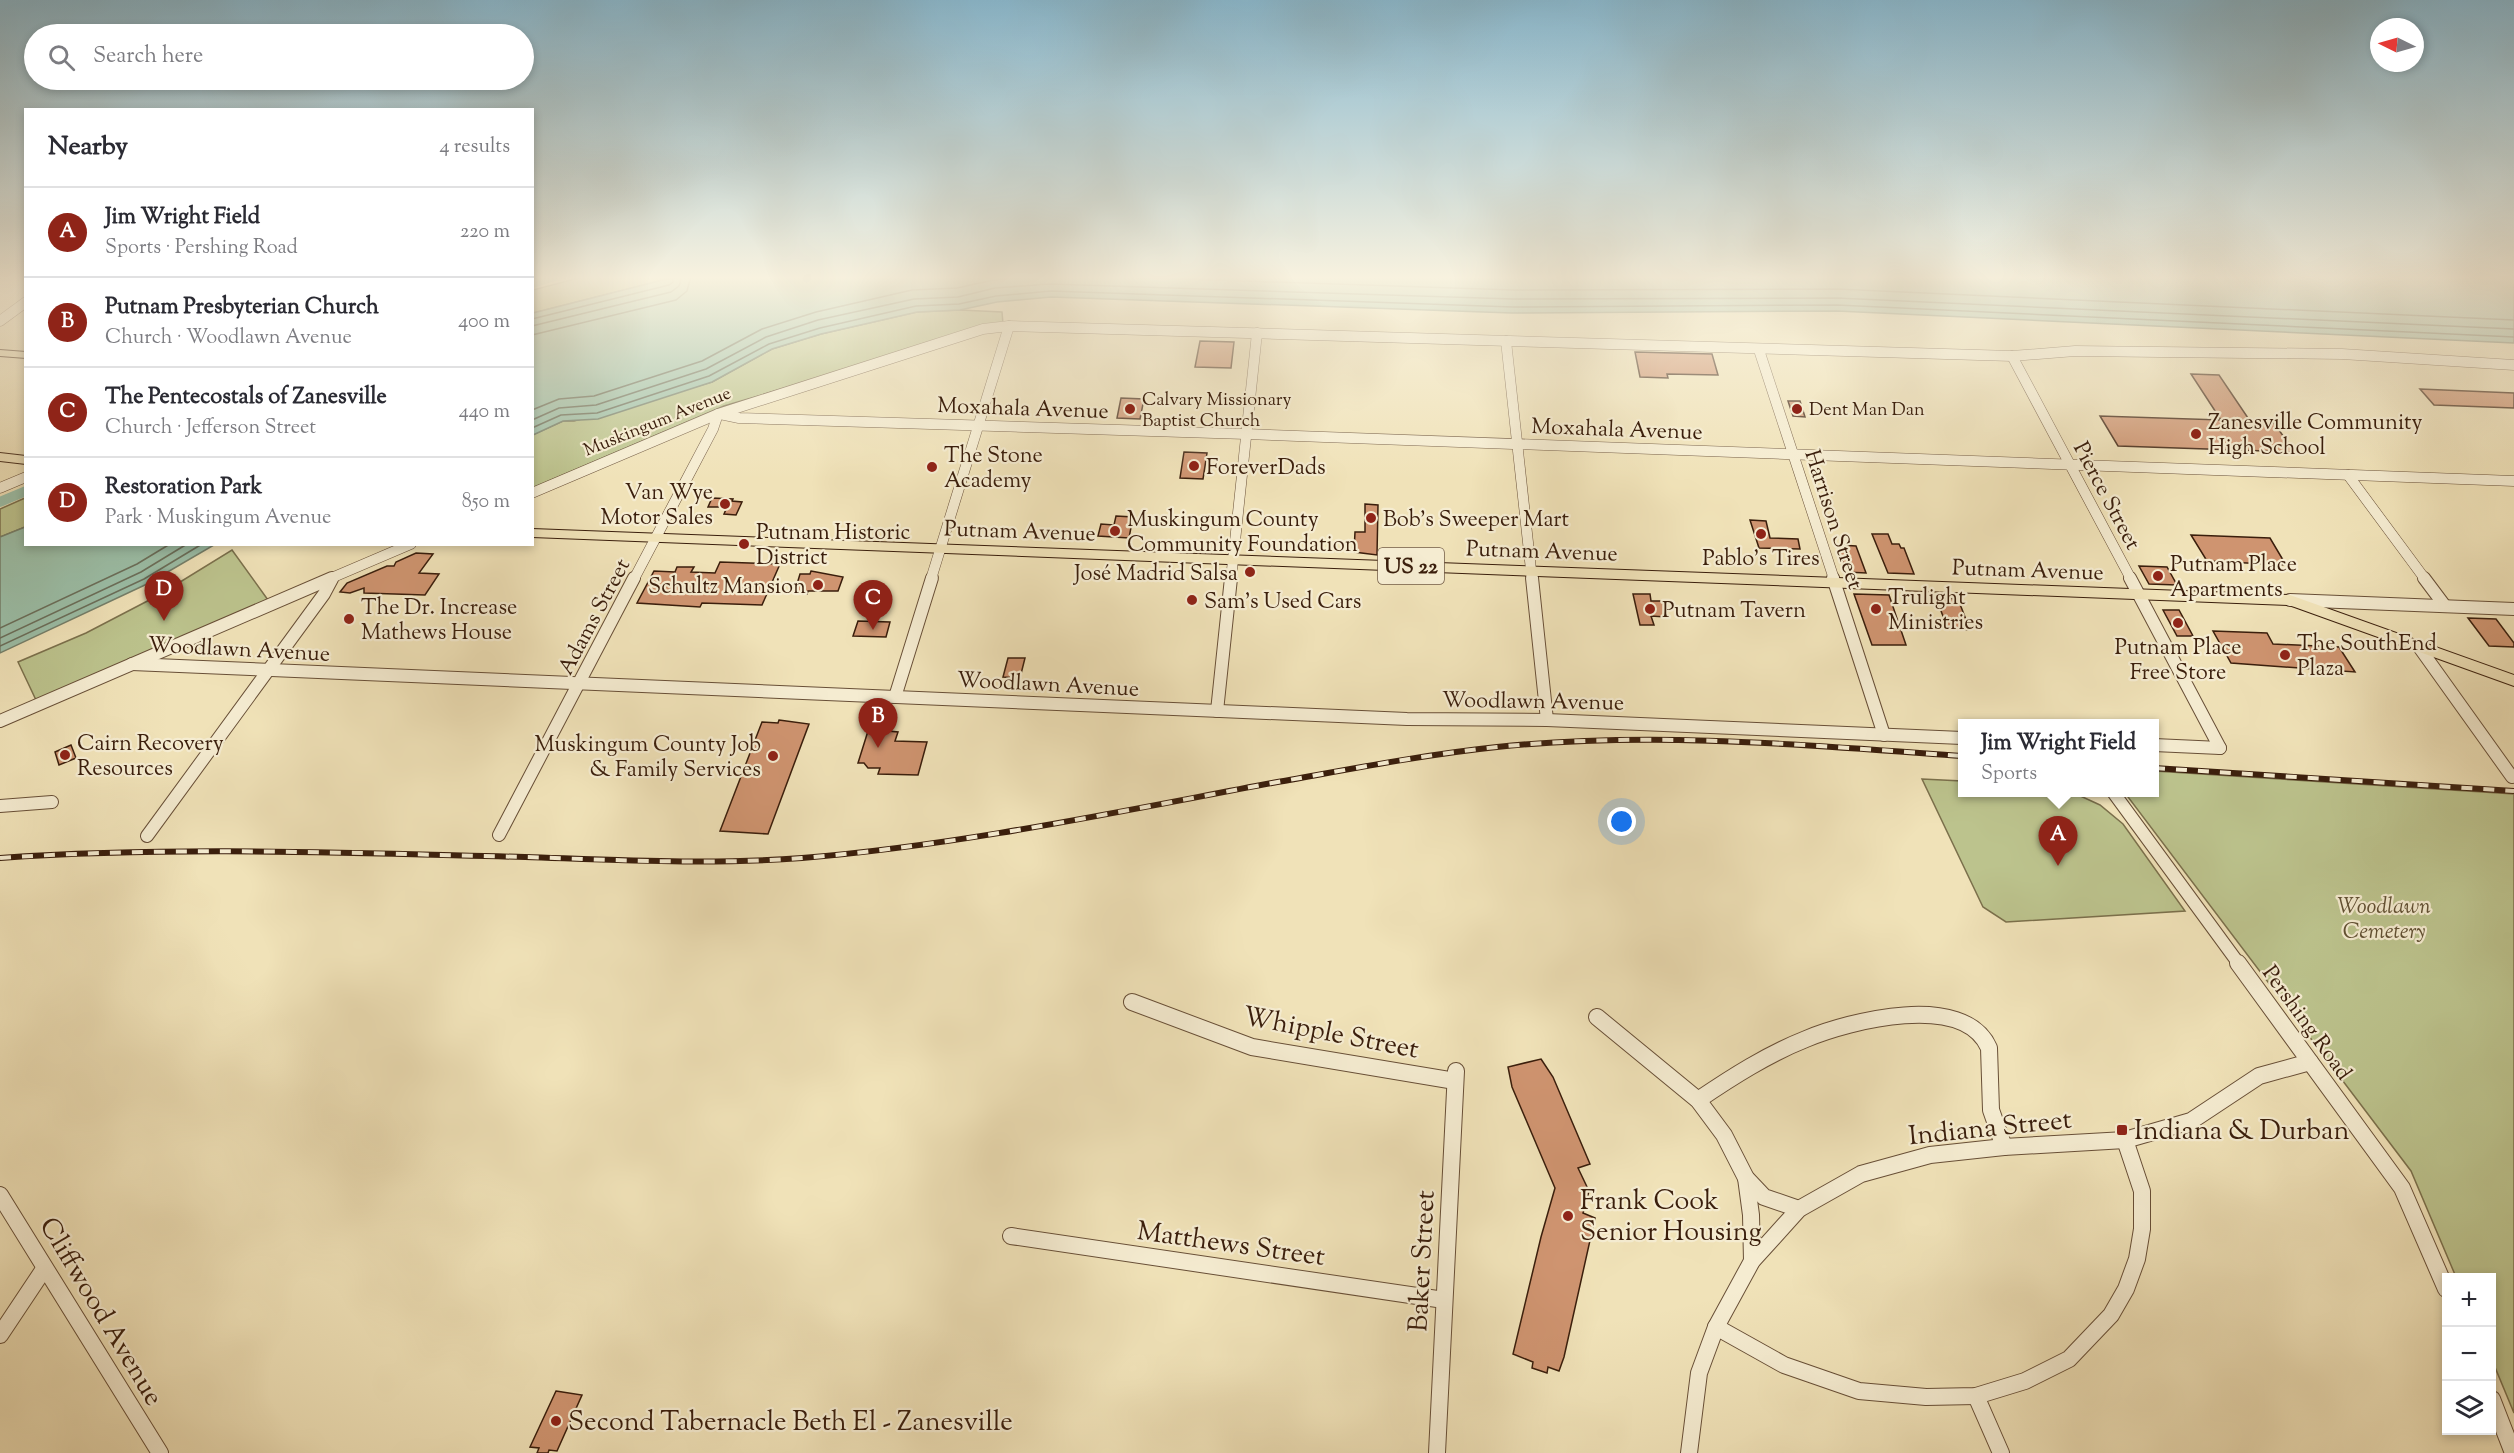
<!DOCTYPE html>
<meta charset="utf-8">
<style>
:root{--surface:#fff;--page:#f2f2f3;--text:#2b2b33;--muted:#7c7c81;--line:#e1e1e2;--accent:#8f2418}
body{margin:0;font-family:"Sorts Mill Goudy",serif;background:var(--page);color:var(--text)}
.controls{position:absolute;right:18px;bottom:18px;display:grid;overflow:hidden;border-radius:0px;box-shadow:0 3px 9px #0003}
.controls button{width:54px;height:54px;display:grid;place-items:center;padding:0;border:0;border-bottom:2px solid var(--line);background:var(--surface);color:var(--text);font:30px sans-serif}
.compass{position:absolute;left:2370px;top:18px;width:54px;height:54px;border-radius:50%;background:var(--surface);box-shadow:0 3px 9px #0003;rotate:275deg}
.you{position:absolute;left:1622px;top:822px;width:21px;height:21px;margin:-15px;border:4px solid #fff;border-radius:50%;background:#1a73e8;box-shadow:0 0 0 9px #1a73e833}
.badge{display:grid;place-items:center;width:39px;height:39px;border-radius:50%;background:var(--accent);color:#fff;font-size:20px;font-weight:700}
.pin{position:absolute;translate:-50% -50px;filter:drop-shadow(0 2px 3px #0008)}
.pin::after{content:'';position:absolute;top:32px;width:21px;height:18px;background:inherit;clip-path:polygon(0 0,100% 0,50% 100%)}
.popup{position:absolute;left:1958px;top:719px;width:201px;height:78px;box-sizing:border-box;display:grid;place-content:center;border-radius:0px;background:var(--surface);filter:drop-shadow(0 2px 4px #0005);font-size:20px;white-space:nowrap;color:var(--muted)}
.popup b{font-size:22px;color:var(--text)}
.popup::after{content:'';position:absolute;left:50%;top:100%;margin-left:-12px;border:12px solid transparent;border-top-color:var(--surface)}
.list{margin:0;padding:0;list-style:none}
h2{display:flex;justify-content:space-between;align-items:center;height:78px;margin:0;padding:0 24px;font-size:26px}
h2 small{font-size:20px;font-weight:400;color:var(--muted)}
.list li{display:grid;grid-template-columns:39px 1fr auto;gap:18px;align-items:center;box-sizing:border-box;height:90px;padding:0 24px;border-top:2px solid var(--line)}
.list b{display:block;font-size:22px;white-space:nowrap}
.list p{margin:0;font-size:20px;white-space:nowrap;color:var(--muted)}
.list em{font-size:20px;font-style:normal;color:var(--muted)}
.icon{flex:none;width:33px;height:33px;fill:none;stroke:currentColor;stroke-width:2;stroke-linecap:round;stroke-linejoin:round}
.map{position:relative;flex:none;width:2514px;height:1453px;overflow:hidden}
.search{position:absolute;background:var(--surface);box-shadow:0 3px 9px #0003;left:24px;top:24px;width:510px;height:66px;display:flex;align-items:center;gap:15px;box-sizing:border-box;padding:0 21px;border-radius:33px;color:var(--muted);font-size:22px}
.panel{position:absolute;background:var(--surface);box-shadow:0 3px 9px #0003;left:24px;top:108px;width:510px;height:438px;border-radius:0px}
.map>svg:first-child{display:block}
.green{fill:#bcc38d;stroke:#7b704c;stroke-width:1.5}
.water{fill:#9bbfa8;stroke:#747f6a;stroke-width:1.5}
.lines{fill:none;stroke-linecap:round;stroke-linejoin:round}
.shore{stroke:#6a6e5a;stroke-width:1.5}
.canal{stroke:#9bbfa8;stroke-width:10}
.building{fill:#cf9470;stroke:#3a1e0c;stroke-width:1.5}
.minor-far2-casing{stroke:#684f37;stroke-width:11}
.minor-far1-casing{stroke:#684f37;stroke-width:14}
.minor-casing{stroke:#684f37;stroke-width:18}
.major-casing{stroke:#3a1e0c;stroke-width:2}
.minor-far2{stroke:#f5ecd1;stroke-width:10}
.minor-far1{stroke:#f5ecd1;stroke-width:12}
.minor{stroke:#f5ecd1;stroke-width:16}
.major{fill:#f0e2b8;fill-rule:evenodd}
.rail-casing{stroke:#3a1e0c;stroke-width:6}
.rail{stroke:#f5ecd1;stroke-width:4;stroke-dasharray:11;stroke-linecap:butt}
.poi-dot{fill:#8f2418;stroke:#f5ecd1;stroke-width:2}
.labels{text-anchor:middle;stroke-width:4.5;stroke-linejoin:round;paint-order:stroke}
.far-poi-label{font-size:18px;fill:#3a1e0c;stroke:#f5ecd1;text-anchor:start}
.far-street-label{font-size:18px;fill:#3a1e0c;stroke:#f5ecd1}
.shield{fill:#f5ecd1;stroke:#725c47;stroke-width:1.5}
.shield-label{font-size:21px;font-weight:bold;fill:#3a1e0c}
.street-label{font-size:22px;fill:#3a1e0c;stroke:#f5ecd1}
.poi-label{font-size:22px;fill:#3a1e0c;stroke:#f5ecd1;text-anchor:start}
.park-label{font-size:22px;font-style:italic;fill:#615033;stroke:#f5ecd1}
.near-street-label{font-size:27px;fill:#3a1e0c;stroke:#f5ecd1}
.near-poi-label{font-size:27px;fill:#3a1e0c;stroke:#f5ecd1;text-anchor:start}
</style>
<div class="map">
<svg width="2514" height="1453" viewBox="0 0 2514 1453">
<rect width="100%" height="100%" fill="#f0e2b8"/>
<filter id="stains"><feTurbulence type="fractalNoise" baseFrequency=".00333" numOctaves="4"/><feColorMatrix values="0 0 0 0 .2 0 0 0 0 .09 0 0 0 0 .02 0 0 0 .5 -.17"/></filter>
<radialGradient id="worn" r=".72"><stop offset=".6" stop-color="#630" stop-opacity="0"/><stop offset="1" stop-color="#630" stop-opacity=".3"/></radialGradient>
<g class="green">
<polygon points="586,276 686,276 663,280 533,313 533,290"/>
<polygon points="960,310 1002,312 1003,324 724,406 533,488 532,435 563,421 574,421 712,382 772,349 821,334 917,312"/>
<polygon points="25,498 25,527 0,537 0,509"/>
<polygon points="232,550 268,600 36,700 18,662 86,633 159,595"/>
<polygon points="2154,771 2514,794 2514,1413 2492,1360 2492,1278 2456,1277 2411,1171 2125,793 2154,792"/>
<polygon points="1922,779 1962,781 1962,792 2074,793 2100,805 2123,824 2185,911 2006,922 1983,907"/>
</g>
<g class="water">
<polygon points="686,276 2514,276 2514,343 1837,311 1512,313 1051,297 997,302 960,310 917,312 821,334 772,349 712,382 598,419 563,421 533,435 533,313 663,280"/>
<polygon points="25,527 26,544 214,545 147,584 0,653 0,537"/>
</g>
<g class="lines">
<g class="shore">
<polyline points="1096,276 1513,290 1837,289 2514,320"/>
<polyline points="532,319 669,285 673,282 674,276"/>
<polyline points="532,326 671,292 679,286 682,276"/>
<polyline points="532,335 676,300 687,291 691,276"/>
<polyline points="532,410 559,399 594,396 702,361 762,329 816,312 912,290 957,288 993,280 1033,276"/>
<polyline points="532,420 559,408 596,405 706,369 766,337 818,320 914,299 958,297 995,288 1050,284 1513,299 1837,298 2514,329"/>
<polyline points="532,428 561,415 597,413 709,376 769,344 820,328 916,306 959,304 996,296 1051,291 1513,307 1837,305 2514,337"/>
<polyline points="0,628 137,564 170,544"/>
<polyline points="0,638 141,572 187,544"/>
<polyline points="0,646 144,579 202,544"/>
</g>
<g class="canal">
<polyline points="532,283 554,276"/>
<polyline points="0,502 26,491"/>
</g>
</g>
<g class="building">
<polygon points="1200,341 1234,342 1231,368 1195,367"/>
<polygon points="1635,352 1712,354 1718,375 1667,374 1668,378 1640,377"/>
<polygon points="2191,374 2219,375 2250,421 2273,422 2295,452 2118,446 2100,416 2221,420"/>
<polygon points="2420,389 2514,393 2514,408 2434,405"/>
<polygon points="1121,398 1144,399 1140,419 1117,418"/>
<polygon points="1788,401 1800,401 1805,417 1793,416"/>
<polygon points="1184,452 1207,453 1203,479 1180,478"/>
<polygon points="712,498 733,499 732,501 742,502 736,515 724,514 727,507 708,507"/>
<polygon points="1365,504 1378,505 1377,555 1354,552 1355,532 1365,532"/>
<polygon points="1116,516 1133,517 1129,538 1098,536 1101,524 1114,525"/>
<polygon points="1750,520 1766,521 1770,538 1798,539 1800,549 1759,548"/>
<polygon points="1872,534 1888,534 1892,544 1899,544 1901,548 1904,548 1914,574 1888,573"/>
<polygon points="2191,535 2270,538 2286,565 2207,561"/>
<polygon points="1840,545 1856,546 1866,573 1846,572 1839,551 1842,551"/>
<polygon points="416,553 433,554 419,573 439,574 425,595 364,593 364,588 350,593 340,592 347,583 387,566 394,566 396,562"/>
<polygon points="720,562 780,564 762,605 702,603 700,607 637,603 654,571 675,572 677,567 694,567 691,572 715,573"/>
<polygon points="2139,566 2167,567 2177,585 2149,584"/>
<polygon points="811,571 843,577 838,591 808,591 807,594 794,594 800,574 810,574"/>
<polygon points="1633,594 1650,594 1651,601 1663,601 1666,617 1651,616 1654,625 1640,625"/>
<polygon points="1854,594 1889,595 1906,645 1872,645"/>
<polygon points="1936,598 1958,599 1970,630 1948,629"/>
<polygon points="2163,610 2179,610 2193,636 2177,636"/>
<polygon points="2468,618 2496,619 2514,643 2514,647 2489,646"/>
<polygon points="858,621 890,622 886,637 853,636"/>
<polygon points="2213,631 2267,633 2273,644 2339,647 2355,672 2231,663"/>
<polygon points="1008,658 1025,658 1020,678 1003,677"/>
<polygon points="779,720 809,724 768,834 720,831 762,722 778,723"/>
<polygon points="878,726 889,727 888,731 898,732 895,741 927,742 918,775 878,774 880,768 868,768 864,763 858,763 868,731 876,731"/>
<polygon points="71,745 76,758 59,765 55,752"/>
<polygon points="1541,1059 1553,1077 1590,1164 1578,1168 1589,1191 1583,1213 1595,1218 1564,1357 1559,1371 1548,1367 1547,1373 1532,1368 1533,1362 1513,1354 1541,1237 1555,1188 1512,1087 1508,1067"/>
<polygon points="556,1391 582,1395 557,1451 549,1450 548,1453 537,1453 539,1448 530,1447"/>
</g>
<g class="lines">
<g class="minor-far2-casing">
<g id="minor-far2">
<polyline points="0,321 26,302"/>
<polyline points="1506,341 1532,579"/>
<polyline points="1759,350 1834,579"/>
<polyline points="2012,356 2131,579"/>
<polyline points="720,414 739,418 1246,434 2514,481"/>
<polyline points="2348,475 2425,579"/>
<polyline points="0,488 26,477"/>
<polyline points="532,493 718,414 983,329 1009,326 2012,356 2075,351 2342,354 2514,365"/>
<polyline points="329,579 411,544"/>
<polyline points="634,579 713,429 718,414"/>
<polyline points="931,579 1009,326"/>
<polyline points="1231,579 1257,333"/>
</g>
</g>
<g class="minor-far1-casing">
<g id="minor-far1">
<polyline points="1532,578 1547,720"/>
<polyline points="1833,578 1884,735"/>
<polyline points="2130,578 2220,748"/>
<polyline points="2424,578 2445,606"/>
<polyline points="2290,600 2514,609"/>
<polyline points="2419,647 2512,777"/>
<polyline points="132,664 1407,719 1547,720 1962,738"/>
<polyline points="895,697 932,578"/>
<polyline points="1217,711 1231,578"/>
<polyline points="0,721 332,578"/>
<polyline points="2154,745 2220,748"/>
<polyline points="2113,792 2239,964"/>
<polyline points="0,806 52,802"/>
<polyline points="499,835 634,578"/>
<polyline points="147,836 324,594 332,579"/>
</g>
</g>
<g class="minor-casing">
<g id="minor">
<polyline points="2238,963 2402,1188 2446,1289"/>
<polyline points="1132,1002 1252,1047 1455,1081"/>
<polyline points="1597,1017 1698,1100 1724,1135 1746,1178 1764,1197 1799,1209"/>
<path d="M1698 1100C1732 1077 1768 1054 1806 1039 1849 1021 1964 991 1989 1048L1991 1110 2004 1147"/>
<polyline points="1746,1178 1751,1215 1752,1261"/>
<polyline points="0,1195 160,1453"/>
<polyline points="1011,1236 1444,1300"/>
<polyline points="1716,1327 1784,1365 1859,1391 1926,1397 1976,1396 2025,1381 2069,1359 2111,1315 2126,1289 2137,1259 2142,1229 2142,1191 2125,1140"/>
<polyline points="0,1335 44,1269"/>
<polyline points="1976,1396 2001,1453"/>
<polyline points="2492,1399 2513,1453"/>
<polyline points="1437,1453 1456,1071"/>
<polyline points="1689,1453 1699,1373 1716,1327 1752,1261 1799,1209 1861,1174 1930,1155 2004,1147 2125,1140 2191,1121 2259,1076 2310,1062"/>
</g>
</g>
<g class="major-casing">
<g id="major">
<polygon points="0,350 26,352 26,358 0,356"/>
<polygon points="0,453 26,456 26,464 0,461"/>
<polygon points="532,529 2290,595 2514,675 2514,686 2289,605 532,537"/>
</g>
</g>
<use href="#minor-far2" class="minor-far2"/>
<use href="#minor-far1" class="minor-far1"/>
<use href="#minor" class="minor"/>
<use href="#major" class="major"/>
<g class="rail-casing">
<g id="rail">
<polyline points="2154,768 2514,791"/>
<path d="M0 858C175 846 350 853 525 857 617 860 710 865 802 858 961 845 1116 812 1272 783 1346 770 1421 755 1497 747 1652 731 1807 745 1962 756"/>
</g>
</g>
<use href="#rail" class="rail"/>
</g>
<linearGradient id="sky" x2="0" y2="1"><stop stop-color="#89b8ce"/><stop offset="0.58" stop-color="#f8f2df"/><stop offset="1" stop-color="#f8f2df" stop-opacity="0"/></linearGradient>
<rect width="2514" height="479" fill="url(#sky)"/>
<g class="poi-dot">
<circle cx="1130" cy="409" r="6"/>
<circle cx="1797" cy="409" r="6"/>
<circle cx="2196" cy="434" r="6"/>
<circle cx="1194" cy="466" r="6"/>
<circle cx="932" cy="467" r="6"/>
<circle cx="725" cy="504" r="6"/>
<circle cx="1371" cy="518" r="6"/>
<circle cx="1115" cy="531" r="6"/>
<circle cx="1761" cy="534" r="6"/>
<circle cx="744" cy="544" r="6"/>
<circle cx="1250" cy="572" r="6"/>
<circle cx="2158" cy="576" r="6"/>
<circle cx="818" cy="585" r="6"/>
<circle cx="1192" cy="600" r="6"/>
<circle cx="1650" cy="609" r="6"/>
<circle cx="1876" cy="609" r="6"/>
<circle cx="349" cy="619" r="6"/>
<circle cx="2178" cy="623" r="6"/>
<circle cx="2285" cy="655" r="6"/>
<circle cx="65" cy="755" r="6"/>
<circle cx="773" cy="756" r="6"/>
<rect x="2116" y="1124" width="12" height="12" rx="3"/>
<circle cx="1568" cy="1216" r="6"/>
<circle cx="556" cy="1421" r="6"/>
</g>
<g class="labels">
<g class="far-poi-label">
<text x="1142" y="405">Calvary Missionary<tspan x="1142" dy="21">Baptist Church</tspan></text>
<text x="1809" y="415">Dent Man Dan</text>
</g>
<g class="far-street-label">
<text transform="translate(657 421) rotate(-22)" y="6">Muskingum Avenue</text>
</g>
<rect class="shield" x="1378" y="548" width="66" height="36" rx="4.5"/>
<g class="shield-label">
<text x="1411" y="573">US 22</text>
</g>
<g class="street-label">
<text transform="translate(1023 407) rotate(2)" y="8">Moxahala Avenue</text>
<text transform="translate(1617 428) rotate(2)" y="8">Moxahala Avenue</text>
<text transform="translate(2108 495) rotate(62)" y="8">Pierce Street</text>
<text transform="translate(1835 519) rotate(72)" y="8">Harrison Street</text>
<text transform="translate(1020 530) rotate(2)" y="8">Putnam Avenue</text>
<text transform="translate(1542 550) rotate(2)" y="8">Putnam Avenue</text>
<text transform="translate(2028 569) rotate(2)" y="8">Putnam Avenue</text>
<text transform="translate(593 616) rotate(-62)" y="8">Adams Street</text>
<text transform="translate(239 648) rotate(3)" y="8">Woodlawn Avenue</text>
<text transform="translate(1048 683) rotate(3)" y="8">Woodlawn Avenue</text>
<text transform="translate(1533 700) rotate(1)" y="8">Woodlawn Avenue</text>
<text transform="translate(2308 1022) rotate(54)" y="8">Pershing Road</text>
</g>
<g class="poi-label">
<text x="2208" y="429">Zanesville Community<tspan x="2208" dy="25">High School</tspan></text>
<text x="944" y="462">The Stone<tspan x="944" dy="25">Academy</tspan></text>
<text x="1206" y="474">ForeverDads</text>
<text x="713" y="499" text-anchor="end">Van Wye<tspan x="713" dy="25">Motor Sales</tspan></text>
<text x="1127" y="526">Muskingum County<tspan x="1127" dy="25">Community Foundation</tspan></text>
<text x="1383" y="526">Bob's Sweeper Mart</text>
<text x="756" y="539">Putnam Historic<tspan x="756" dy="25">District</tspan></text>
<text x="1761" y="565" text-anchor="middle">Pablo's Tires</text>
<text x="2170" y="571">Putnam Place<tspan x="2170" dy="25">Apartments</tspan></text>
<text x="1238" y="580" text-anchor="end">José Madrid Salsa</text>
<text x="806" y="593" text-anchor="end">Schultz Mansion</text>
<text x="1888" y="604">Trulight<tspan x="1888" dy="25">Ministries</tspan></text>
<text x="1204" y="608">Sam's Used Cars</text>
<text x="361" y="614">The Dr. Increase<tspan x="361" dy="25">Mathews House</tspan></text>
<text x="1662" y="617">Putnam Tavern</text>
<text x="2297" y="650">The SouthEnd<tspan x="2297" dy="25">Plaza</tspan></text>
<text x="2178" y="654" text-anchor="middle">Putnam Place<tspan x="2178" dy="25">Free Store</tspan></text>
<text x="77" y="750">Cairn Recovery<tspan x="77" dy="25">Resources</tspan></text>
<text x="761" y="751" text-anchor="end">Muskingum County Job<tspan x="761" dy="25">&amp; Family Services</tspan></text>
</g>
<g class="park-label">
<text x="2384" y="913">Woodlawn<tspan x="2384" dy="25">Cemetery</tspan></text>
</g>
<g class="near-street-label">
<text transform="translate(1331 1032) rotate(11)" y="9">Whipple Street</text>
<text transform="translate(1990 1127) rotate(-6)" y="9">Indiana Street</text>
<text transform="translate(1231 1243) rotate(8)" y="9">Matthews Street</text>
<text transform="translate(1421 1261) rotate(-87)" y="9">Baker Street</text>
<text transform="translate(102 1311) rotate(59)" y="9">Cliffwood Avenue</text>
</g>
<g class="near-poi-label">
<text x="2134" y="1139">Indiana &amp; Durban</text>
<text x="1580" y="1209">Frank Cook<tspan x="1580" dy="31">Senior Housing</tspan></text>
<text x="568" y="1430">Second Tabernacle Beth El - Zanesville</text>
</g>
</g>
<rect width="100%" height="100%" filter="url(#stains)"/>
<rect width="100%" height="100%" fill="url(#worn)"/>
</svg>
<div class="controls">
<button>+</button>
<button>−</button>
<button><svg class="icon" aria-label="layers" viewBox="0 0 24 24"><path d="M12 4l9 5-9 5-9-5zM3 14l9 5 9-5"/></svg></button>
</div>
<svg class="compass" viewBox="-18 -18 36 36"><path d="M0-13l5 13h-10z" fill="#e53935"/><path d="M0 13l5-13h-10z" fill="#7c7c81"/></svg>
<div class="you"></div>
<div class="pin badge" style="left:2058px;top:866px">A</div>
<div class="popup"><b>Jim Wright Field</b>Sports</div>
<div class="pin badge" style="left:878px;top:748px">B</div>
<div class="pin badge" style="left:873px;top:630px">C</div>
<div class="pin badge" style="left:164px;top:621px">D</div>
<div class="search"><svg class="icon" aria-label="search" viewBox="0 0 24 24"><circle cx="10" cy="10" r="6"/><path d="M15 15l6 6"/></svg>Search here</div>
<section class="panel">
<h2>Nearby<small>4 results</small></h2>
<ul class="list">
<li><span class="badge">A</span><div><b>Jim Wright Field</b><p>Sports · Pershing Road</p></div><em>220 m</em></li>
<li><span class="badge">B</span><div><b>Putnam Presbyterian Church</b><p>Church · Woodlawn Avenue</p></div><em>400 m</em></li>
<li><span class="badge">C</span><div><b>The Pentecostals of Zanesville</b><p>Church · Jefferson Street</p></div><em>440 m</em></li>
<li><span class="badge">D</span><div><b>Restoration Park</b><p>Park · Muskingum Avenue</p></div><em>850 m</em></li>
</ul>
</section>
</div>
